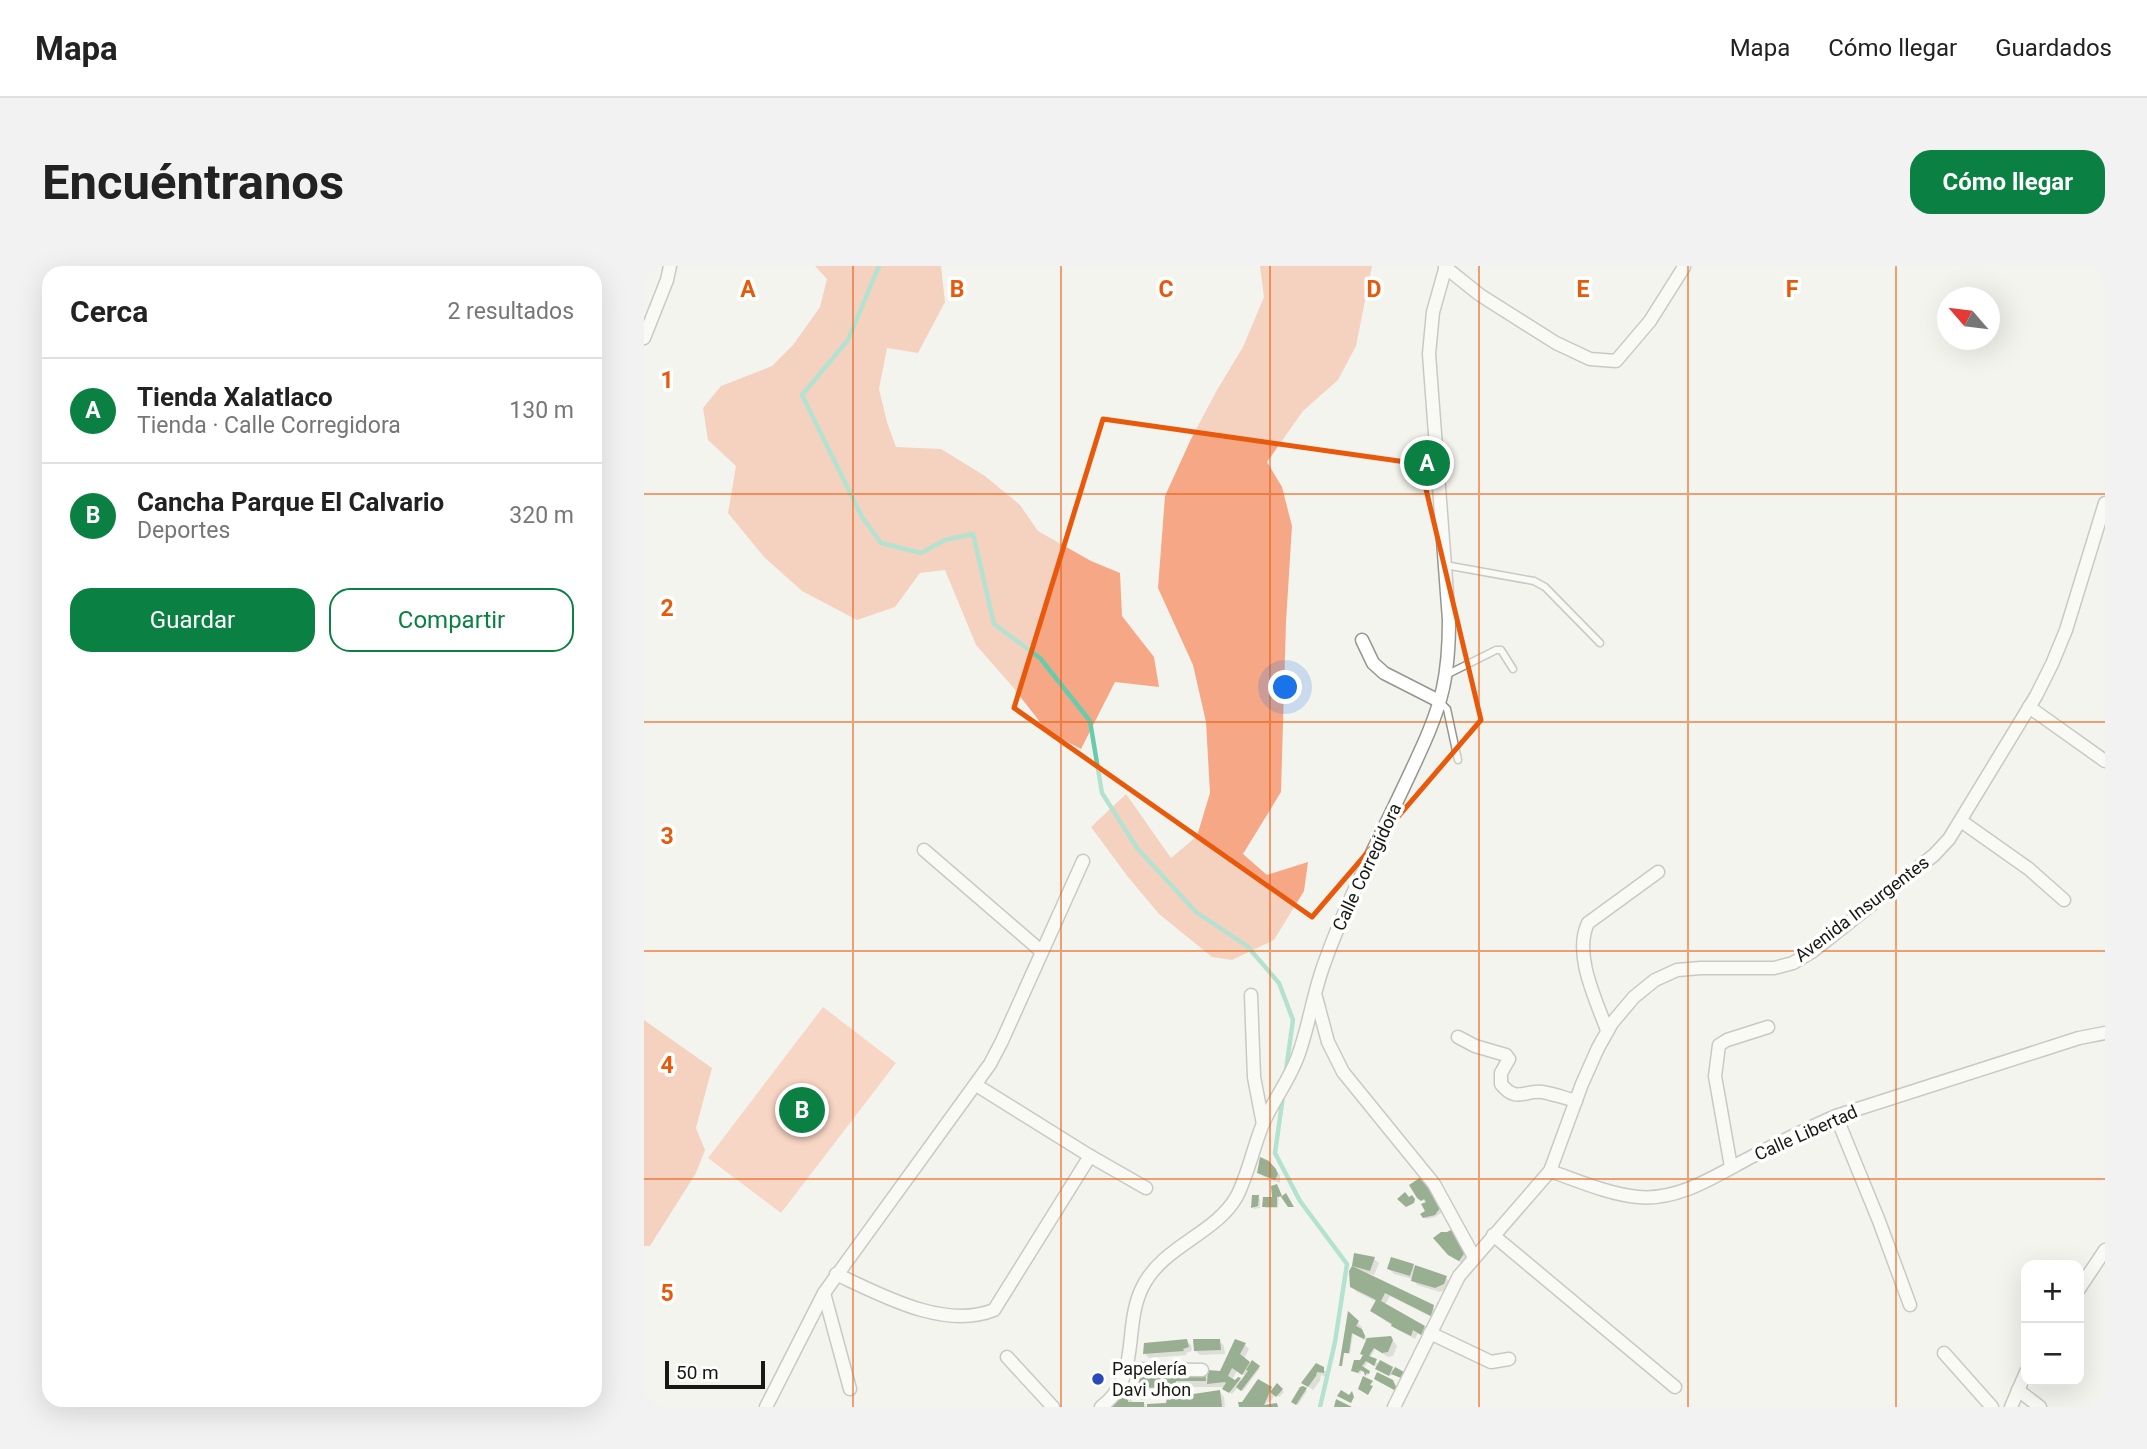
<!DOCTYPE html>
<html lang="es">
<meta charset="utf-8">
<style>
:root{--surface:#fff;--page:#f2f2f2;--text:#222;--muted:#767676;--line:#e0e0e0;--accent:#0b8043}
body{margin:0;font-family:Roboto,sans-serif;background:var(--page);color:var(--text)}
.controls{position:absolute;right:21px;bottom:21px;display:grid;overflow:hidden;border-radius:14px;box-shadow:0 7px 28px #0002}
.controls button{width:63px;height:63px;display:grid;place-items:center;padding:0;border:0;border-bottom:2px solid var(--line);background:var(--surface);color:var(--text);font:35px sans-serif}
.compass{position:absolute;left:1293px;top:21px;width:63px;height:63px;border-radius:50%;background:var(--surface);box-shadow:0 7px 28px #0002;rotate:298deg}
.scale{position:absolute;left:21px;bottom:18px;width:100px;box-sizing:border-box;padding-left:7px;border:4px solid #181816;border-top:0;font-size:19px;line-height:24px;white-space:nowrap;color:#181816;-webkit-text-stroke:5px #fffffe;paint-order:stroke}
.you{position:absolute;left:642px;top:422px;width:24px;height:24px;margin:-18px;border:5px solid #fff;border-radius:50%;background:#1a73e8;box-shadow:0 0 0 10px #1a73e833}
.badge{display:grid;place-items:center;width:46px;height:46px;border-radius:50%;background:var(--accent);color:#fff;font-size:23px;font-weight:700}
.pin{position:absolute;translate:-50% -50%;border:4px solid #fff;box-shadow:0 2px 7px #0006}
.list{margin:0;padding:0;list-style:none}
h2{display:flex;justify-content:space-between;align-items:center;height:91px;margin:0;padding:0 28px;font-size:30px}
h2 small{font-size:23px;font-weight:400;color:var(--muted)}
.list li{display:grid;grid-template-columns:46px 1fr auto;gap:21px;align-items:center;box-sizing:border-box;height:105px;padding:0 28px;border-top:2px solid var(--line)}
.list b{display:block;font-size:26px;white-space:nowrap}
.list p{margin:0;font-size:23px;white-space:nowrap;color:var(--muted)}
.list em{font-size:23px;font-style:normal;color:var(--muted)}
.actions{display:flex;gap:14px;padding:21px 28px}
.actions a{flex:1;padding:16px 0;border:2px solid var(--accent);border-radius:21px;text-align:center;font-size:24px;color:var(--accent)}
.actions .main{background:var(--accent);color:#fff}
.map{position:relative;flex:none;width:1461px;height:1141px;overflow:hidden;border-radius:21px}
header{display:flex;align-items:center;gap:42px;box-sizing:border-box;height:98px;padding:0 35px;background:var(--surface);border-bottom:2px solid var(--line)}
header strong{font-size:33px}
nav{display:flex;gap:38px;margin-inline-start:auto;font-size:24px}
.intro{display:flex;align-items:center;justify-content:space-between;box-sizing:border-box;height:168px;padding:0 42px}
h1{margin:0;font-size:49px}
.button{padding:18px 32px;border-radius:21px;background:var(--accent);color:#fff;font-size:24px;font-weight:700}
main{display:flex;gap:42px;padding:0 42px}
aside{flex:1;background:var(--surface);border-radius:21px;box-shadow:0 7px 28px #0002}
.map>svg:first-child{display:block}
.green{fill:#fdb293}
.forest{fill:#f6a785}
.shadow{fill:#0003;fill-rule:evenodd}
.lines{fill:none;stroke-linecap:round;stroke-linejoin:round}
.stream{stroke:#67ccae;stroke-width:4.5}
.building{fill:#2b5b1f}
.lane-casing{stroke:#969691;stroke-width:9}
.street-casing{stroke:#969691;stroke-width:15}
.lane{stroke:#fff;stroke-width:6}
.street{stroke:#fff;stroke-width:12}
.marked{fill:none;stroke:#e8590c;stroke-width:5;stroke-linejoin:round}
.grid{fill:none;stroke:#e8590c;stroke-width:2;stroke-opacity:0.55}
.poi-dot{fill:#2c49b9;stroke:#fffffe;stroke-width:2.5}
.labels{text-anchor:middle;stroke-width:7;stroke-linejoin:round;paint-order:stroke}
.street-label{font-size:18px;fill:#181816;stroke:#fffffe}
.poi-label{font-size:18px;fill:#181816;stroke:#fffffe;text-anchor:start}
.grid-label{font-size:23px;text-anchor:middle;font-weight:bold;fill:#e8590c;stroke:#fffffe;stroke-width:7;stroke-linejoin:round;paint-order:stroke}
</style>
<header>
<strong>Mapa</strong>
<nav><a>Mapa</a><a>Cómo llegar</a><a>Guardados</a></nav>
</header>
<div class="intro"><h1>Encuéntranos</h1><a class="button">Cómo llegar</a></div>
<main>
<aside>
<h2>Cerca<small>2 resultados</small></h2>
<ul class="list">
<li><span class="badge">A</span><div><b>Tienda Xalatlaco</b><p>Tienda · Calle Corregidora</p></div><em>130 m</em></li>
<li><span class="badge">B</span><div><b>Cancha Parque El Calvario</b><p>Deportes</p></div><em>320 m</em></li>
</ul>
<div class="actions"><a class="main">Guardar</a><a>Compartir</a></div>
</aside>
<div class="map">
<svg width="1461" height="1141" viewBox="0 0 1461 1141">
<rect width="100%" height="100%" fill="#f4f4ee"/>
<polygon class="green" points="179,741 252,797 137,947 64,892"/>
<g class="forest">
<polygon points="171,0 297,0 301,36 274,87 243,82 235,123 243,156 252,181 297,183 341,210 376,239 394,265 447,295 476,307 478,350 510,391 515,421 471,416 437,483 403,465 368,420 332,379 301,304 276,307 251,341 213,354 158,325 120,291 84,247 92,200 64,174 59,142 77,120 128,100 149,79 176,41 183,13"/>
<polygon points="616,0 728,0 712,80 694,114 659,145 623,196 638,221 648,260 642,356 637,526 599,588 623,609 664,596 660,625 630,674 588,694 568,691 515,648 484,611 447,561 482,528 527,592 553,570 566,527 562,456 549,399 514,322 521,230 547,173 573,124 599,81 620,31"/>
<polygon points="0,754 68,802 52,862 61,884 52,907 6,980 0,980"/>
</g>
<g class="shadow">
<polygon points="629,902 636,909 636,917 620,911 615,907"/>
<polygon points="634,922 638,931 635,931 634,942 622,942 620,941 630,932"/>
<polygon points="775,930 803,943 791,951 782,953 779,948 783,946 783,938"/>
<polygon points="610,931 616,933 616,942 610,943"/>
<polygon points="810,964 825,987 820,998 810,993 805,988"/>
<polygon points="711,989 730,993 735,997 730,1009 723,1007 723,1009 789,1041 794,1045 791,1053 746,1030 741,1039 780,1061 785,1066 782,1072 774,1067 771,1073 754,1064 733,1049 733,1036 713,1026 708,1021 707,1005"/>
<polygon points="769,999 772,1003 802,1012 806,1016 804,1023 796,1026 773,1019 769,1013 750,1008 745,1003"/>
<polygon points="705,1048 718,1061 717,1063 724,1074 746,1072 751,1077 753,1080 749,1090 744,1091 731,1083 726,1092 736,1099 737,1097 761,1109 759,1113 749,1107 747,1110 724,1096 719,1103 725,1107 723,1110 722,1106 718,1104 716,1108 709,1104 717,1096 722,1081 730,1084 724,1076 709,1068 706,1088 699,1087"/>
<polygon points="542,1075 547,1079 548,1085 542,1087 543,1089 505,1092 501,1088"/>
<polygon points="575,1075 580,1080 581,1088 556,1089 551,1084"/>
<path d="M601 1079 605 1083 600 1093 607 1099 609 1097 616 1102 599 1125 594 1121 588 1128 579 1121H539V1128L502 1129 495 1121 560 1106 566 1112 578 1107ZM593 1105 602 1110 598 1115 594 1113 592 1116 588 1114Z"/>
<polygon points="673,1099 684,1107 684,1111 677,1109 676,1115 669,1124 659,1117"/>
<polygon points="633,1120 640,1126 635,1131 631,1128 627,1135 623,1136 620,1141 596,1141 626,1123 629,1125"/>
<polygon points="658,1122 663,1125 654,1139 649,1136"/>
<polygon points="576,1126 580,1131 581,1141 505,1141 524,1139"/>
<polygon points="483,1128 488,1132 488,1137 500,1138 503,1141 469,1141"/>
<polygon points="496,1129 500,1130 502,1134 497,1134"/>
</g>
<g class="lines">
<g class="stream">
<polyline points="235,0 204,74 158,129 218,251 237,277 277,287 301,274 329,268 350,358 396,392 446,455 458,527 493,582 552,646 603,680 635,717 649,754 642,804"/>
<polyline points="639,830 631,887 656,935 703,998 691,1076 676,1141"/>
</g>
</g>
<g class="building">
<polygon points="616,891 625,895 632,903 634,908 631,914 613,907"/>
<polygon points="780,909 799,938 791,949 779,952 776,948 781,945 777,938 782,936 780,933 777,935 773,932 765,919"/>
<polygon points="633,918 638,930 642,927 650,941 644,941 637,931 638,930 633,931 633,941 618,941 619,931 628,931 627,920"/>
<polygon points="761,926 765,931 768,929 771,933 770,937 762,941 753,933"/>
<polygon points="608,929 615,929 614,940 607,942"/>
<polygon points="811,962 822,985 815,995 804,989 789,972 797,966 803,966"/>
<polygon points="710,987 731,991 726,1005 708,1000"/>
<polygon points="747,991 770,998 766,1010 743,1003"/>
<polygon points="771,999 803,1010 800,1018 791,1022 767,1015"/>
<polygon points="708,1000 790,1039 787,1050 741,1027 737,1035 781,1060 777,1069 769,1064 767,1070 747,1060 748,1058 726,1045 732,1034 706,1021 705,1005"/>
<polygon points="704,1045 715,1055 712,1060 718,1063 721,1070 720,1073 708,1067 705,1087 700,1087 698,1100 695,1100"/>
<polygon points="747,1070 749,1074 744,1086 738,1087 730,1082 725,1090 733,1093 730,1100 722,1095 718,1100 726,1105 725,1108 723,1107 721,1110 720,1106 716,1104 714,1107 707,1105 710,1094 716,1094 719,1089 716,1088 723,1072"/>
<polygon points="543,1073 545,1081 539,1083 540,1085 499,1088 500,1077"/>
<polygon points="549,1073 576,1073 577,1084 550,1085"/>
<polygon points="591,1073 602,1077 596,1088 606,1096 598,1109 588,1102 584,1110 591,1114 594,1111 597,1112 585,1127 578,1123 582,1117 581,1116 563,1118 564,1104 576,1105"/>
<polygon points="608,1094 616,1100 597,1125 592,1121 604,1105 602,1104"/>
<polygon points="736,1094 749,1101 745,1110 731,1103"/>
<polygon points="672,1097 680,1101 680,1107 673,1106 672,1110 664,1121 657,1117"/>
<polygon points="751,1101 760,1106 757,1112 747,1108"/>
<polygon points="561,1105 562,1115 532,1115 532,1121 493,1122 497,1107"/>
<polygon points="733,1106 749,1114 753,1123 752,1125 730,1113"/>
<polygon points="719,1110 729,1115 726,1119 729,1120 724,1129 714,1123"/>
<polygon points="614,1113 628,1121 620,1139 633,1137 634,1141 595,1141 594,1136 598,1136"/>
<polygon points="633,1117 639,1123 632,1131 626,1126"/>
<polygon points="659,1120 663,1122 652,1139 647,1136 656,1121"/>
<polygon points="576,1124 578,1141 503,1141 503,1138 522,1137 523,1132"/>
<polygon points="697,1124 705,1129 708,1125 710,1131 707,1137 693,1130"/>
<polygon points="484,1126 484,1136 500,1136 500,1141 467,1141 473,1129"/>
<polygon points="692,1133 708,1141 690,1141"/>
</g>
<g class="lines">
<g class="lane-casing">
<g id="lane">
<polyline points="801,299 890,315 901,321 956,377"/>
<polyline points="802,409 852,384 857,384 869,403"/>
<polyline points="795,435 803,443 814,494"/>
</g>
</g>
<g class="street-casing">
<g id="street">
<polyline points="801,1 836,29 912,77 946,93 972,95 1006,55 1040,1"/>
<polyline points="0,72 23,14 26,0"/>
<polyline points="718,374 729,397 740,407 795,435"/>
<polyline points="1385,441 1461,495"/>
<polyline points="1317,555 1385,603 1420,634"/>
<polyline points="280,584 397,685"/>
<polyline points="607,729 610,811 619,858"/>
<polyline points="672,731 684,776 699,806 790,918 830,991"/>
<path d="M963 764C952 734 929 688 944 657L1014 606"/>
<path d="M814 771 831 780 862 789 865 793 857 807V818C872 837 880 824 898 826 910 828 921 832 932 835"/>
<polyline points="332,819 446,890 502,922"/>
<polyline points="1192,850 1235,955 1266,1039"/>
<polyline points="1087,901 1071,810 1075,779 1083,774 1124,761"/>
<path d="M906 905C935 915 964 928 994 931 1036 935 1074 908 1109 890 1137 876 1164 862 1192 850L1435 772 1461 767"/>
<polyline points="849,969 1031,1121"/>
<path d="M192 1008C237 1029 300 1064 350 1044L446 890"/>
<polyline points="1435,1023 1461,984"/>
<polyline points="180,1027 206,1123"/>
<polyline points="786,1067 847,1096 865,1093"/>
<polyline points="1300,1087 1348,1141"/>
<polyline points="363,1091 409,1141"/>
<polyline points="483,1103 558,1104"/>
<polyline points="1374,1124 1396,1141"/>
<polyline points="122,1141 180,1027 346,798 358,775 439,595"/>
<path d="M457 1141C498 1111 478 1060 499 1020 520 979 572 968 593 930 604 908 609 883 618 860 628 836 645 815 654 790 665 760 669 728 680 698 702 636 734 576 762 516 776 486 792 454 799 422 804 399 805 377 805 354L785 88 789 46 802 0"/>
<polyline points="750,1141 815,1010 906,905 938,818 954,782 968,757 990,731 1011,714 1033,704 1057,702 1130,702 1149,697 1169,685 1290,589 1305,573 1392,430 1408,398 1422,364 1461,237"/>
<polyline points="1367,1141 1382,1106"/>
</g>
</g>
<use href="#lane" class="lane"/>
<use href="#street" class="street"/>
</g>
<path d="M0 0H1461V1141H0ZM459 153 776 198 837 454 668 651 370 442Z" fill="#f4f4ee" fill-opacity=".55" fill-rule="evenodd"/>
<path class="marked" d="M459 153 776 198 837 454 668 651 370 442Z"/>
<path class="grid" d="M209 0V1141M417 0V1141M626 0V1141M835 0V1141M1044 0V1141M1252 0V1141M0 228H1461M0 456H1461M0 685H1461M0 913H1461"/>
<circle class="poi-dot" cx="454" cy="1113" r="7"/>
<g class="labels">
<g class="street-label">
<text transform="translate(723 601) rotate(-65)" y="6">Calle Corregidora</text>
<text transform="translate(1218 643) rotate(-37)" y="6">Avenida Insurgentes</text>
<text transform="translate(1162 867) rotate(-24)" y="6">Calle Libertad</text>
</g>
<g class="poi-label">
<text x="468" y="1109">Papelería<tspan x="468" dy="21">Davi Jhon</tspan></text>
</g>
</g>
<g class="grid-label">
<text x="104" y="31">A</text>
<text x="313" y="31">B</text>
<text x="522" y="31">C</text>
<text x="730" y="31">D</text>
<text x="939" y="31">E</text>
<text x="1148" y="31">F</text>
<text x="23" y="122">1</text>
<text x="23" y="350">2</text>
<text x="23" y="578">3</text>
<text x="23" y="807">4</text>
<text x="23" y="1035">5</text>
</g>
</svg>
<div class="controls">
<button>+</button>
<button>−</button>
</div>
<svg class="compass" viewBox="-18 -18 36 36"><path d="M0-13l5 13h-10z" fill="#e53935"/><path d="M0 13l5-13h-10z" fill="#767676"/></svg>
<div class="scale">50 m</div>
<div class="you"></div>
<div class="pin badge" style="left:783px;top:197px">A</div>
<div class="pin badge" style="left:158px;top:844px">B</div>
</div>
</main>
